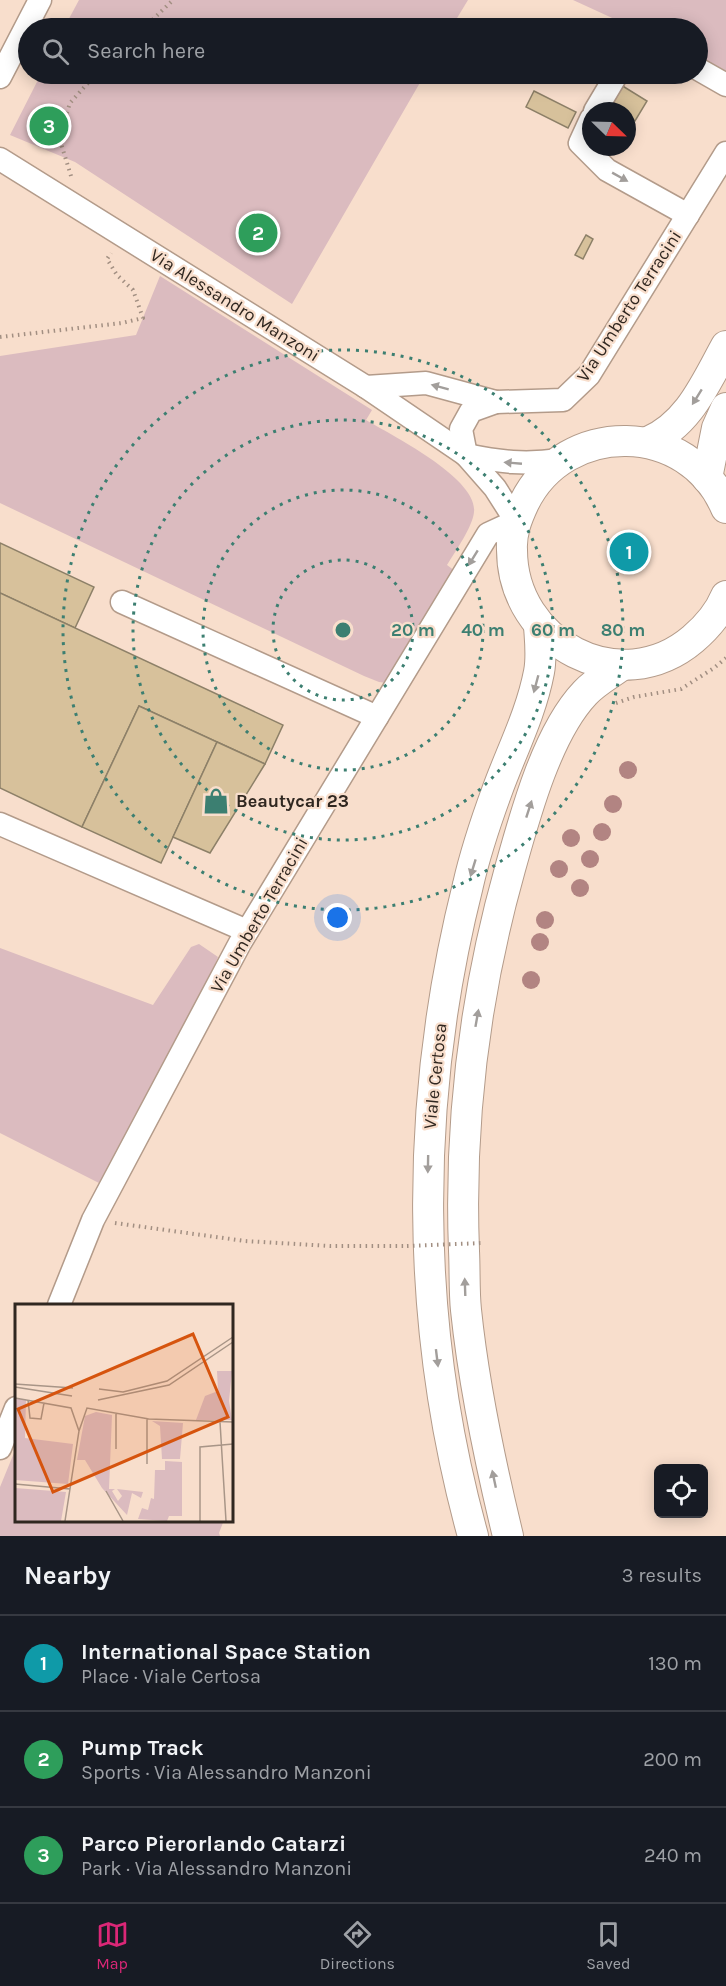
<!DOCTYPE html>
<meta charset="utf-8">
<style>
:root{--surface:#171b24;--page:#20242c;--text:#f1f3f6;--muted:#9ea1a6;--line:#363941;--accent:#db2777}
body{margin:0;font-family:Karla,sans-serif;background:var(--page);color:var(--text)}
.controls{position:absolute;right:18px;bottom:18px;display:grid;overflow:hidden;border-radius:9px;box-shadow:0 3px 15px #0003}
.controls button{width:54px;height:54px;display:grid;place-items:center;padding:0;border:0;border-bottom:2px solid var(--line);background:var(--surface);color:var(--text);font:30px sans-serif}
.compass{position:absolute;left:582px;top:102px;width:54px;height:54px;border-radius:50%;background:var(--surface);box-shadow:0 3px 15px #0003;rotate:113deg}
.you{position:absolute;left:338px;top:918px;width:21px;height:21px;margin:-15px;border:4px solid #fff;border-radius:50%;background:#1a73e8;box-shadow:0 0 0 9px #1a73e833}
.badge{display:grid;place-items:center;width:39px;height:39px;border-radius:50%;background:var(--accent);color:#fff;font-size:20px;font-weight:700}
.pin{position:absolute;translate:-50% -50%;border:3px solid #fff;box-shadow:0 2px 6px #0006}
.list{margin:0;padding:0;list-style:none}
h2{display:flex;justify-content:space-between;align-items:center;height:78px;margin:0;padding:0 24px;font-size:26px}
h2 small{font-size:20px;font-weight:400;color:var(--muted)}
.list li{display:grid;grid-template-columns:39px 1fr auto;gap:18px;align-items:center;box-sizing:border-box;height:96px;padding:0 24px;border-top:2px solid var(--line)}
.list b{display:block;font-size:22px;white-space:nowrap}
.list p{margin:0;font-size:20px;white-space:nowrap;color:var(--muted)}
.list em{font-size:20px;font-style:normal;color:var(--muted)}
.icon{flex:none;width:33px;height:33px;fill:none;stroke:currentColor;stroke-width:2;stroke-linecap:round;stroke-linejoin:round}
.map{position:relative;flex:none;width:726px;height:1536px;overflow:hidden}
.search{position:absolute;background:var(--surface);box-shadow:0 3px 15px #0003;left:18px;right:18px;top:18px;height:66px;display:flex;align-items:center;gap:15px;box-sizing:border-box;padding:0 21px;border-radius:33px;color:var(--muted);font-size:22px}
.sheet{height:366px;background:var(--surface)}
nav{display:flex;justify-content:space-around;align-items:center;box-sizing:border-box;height:84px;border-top:2px solid var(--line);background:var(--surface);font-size:16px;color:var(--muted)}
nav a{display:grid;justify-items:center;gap:3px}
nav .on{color:var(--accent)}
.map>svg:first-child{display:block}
.green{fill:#dbbbbf}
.building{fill:#d7c19b;stroke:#8d8068;stroke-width:1.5}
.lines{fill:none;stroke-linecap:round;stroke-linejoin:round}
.minor-casing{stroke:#b39b8a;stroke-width:25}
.major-casing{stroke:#b39b8a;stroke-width:32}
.path{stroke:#a28f82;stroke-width:4;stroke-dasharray:1.5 4.5;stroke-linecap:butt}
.minor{stroke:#fff;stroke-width:22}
.major{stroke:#fff;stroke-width:30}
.path-bridge{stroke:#a28f82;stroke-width:4;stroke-dasharray:1.5 4.5;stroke-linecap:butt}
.tree{fill:#b28482}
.oneway{fill:#a29e9b}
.ring{fill:none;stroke:#3c7f71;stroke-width:3;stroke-dasharray:3 6}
.labels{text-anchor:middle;stroke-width:4.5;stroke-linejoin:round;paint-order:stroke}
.street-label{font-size:18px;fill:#302720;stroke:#f8decc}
.poi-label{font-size:18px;font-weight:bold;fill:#302720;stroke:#f8decc;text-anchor:start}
.inset-road{fill:none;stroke:#a89587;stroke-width:1.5}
.view{fill:#d6540e;fill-opacity:0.15;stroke:#d6540e;stroke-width:3}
.inset-edge{fill:none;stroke:#302720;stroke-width:3}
.centre{fill:#3c7f71;stroke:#f8decc;stroke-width:3}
.ring-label{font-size:18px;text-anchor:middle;font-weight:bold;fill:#3c7f71;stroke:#f8decc;stroke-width:4.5;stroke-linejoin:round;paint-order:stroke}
</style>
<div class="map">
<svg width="726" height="1536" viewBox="0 0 726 1536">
<rect width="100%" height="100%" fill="#f8decc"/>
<g class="green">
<polygon points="79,0 468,0 451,28 64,28"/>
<polygon points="573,0 726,0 726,71 698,58 698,28 634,28"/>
<polygon points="41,74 425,74 292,304 75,162 10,135"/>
<path d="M160 276 372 410 366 420C391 435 478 478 474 512 473 526 455 552 447 565L455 571 387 683 379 682 364 676 0 503V356L136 335Z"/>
<polygon points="199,944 218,957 199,1003 99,1183 0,1133 0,948 153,1005 191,947"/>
<polygon points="16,1448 16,1520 224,1520 219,1533 220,1536 0,1536 0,1487"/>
</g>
<g class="building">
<polygon points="621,85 647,101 635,121 627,115 627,111 620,111 609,105"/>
<polygon points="534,91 576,112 568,128 526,107"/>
<polygon points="586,235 593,239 583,259 575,255"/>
<polygon points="0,543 94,587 75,628 0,593"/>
<polygon points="0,593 283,725 265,764 139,706 82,827 0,788"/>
<polygon points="139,706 217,742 161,863 82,827"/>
<polygon points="217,742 265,764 210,853 173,837"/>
</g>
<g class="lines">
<g class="minor-casing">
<g id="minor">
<polyline points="698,69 726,85"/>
<polyline points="0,77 40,0"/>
<polyline points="595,111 617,74"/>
<polyline points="591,119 580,143 607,170 688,215"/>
<polyline points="0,159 366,387 466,455 495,488 516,521 488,534 240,943 93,1220 59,1305"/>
<polyline points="366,387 426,383 496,402 563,400 589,375 726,153"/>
<path d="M466 455C501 462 524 465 560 460"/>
<polyline points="466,455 461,429 471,411 496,402"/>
<polyline points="122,602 377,717"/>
<polyline points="0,824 247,931"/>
<polyline points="0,1448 16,1408"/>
</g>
</g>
<g class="major-casing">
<g id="major">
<path d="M648 442C689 424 705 384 726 346"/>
<polyline points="707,478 717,428 726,408"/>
<path d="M726 508C689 420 565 419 524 503 517 518 511 533 512 550 512 643 620 701 693 639 707 627 719 613 726 596"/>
<path d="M473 1536C414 1323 414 1099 468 885 475 854 486 821 497 791 511 752 531 714 539 672 542 657 540 641 539 626"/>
<path d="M508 1536C490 1462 474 1387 466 1310 464 1291 465 1270 464 1251 459 1121 475 993 510 869 525 815 547 733 585 693 595 682 610 674 622 665"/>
</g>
</g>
<g class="path">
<polyline points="144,28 173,0"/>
<polyline points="71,176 59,137 70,103 96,74"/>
<polyline points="0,337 122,323 143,318 133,290 117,275 107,259 111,253"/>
<polyline points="616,703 634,697 681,689 714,668 726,658"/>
<polyline points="115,1223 245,1241 330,1246 404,1246"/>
</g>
<use href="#minor" class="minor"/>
<use href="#major" class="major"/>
<polyline class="path-bridge" points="407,1246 483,1243"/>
</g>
<g class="tree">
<circle cx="628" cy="770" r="9"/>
<circle cx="613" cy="804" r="9"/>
<circle cx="602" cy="832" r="9"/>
<circle cx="571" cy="838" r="9"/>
<circle cx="590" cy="859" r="9"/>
<circle cx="559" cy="869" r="9"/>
<circle cx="580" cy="888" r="9"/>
<circle cx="545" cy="920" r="9"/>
<circle cx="540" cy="942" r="9"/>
<circle cx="531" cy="980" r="9"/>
</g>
<defs><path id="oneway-solid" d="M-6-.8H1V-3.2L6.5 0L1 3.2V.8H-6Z" transform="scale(1.5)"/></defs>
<g class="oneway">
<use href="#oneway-solid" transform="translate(620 177) rotate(29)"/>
<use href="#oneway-solid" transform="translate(440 387) rotate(-165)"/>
<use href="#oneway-solid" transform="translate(697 397) rotate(122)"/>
<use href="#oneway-solid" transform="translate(513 463) rotate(-175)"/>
<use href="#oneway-solid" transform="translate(473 558) rotate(122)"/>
<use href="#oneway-solid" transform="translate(536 684) rotate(105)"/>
<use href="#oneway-solid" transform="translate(529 809) rotate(-72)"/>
<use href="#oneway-solid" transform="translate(473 868) rotate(107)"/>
<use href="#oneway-solid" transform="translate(477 1018) rotate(-80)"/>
<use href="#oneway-solid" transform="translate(428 1164) rotate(91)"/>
<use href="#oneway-solid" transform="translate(465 1287) rotate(-92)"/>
<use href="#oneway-solid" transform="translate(437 1358) rotate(83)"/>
<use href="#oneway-solid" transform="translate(494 1479) rotate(-102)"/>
</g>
<g class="ring">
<circle cx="343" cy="630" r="70"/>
<circle cx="343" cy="630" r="140"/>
<circle cx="343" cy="630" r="210"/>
<circle cx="343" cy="630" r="280"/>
</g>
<defs>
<g id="shop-bare" transform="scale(2.07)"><path d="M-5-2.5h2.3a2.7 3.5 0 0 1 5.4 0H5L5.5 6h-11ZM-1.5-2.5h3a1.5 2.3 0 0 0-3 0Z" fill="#3c7f71" stroke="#f8decc" stroke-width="2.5" paint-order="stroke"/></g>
</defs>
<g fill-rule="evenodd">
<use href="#shop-bare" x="216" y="801"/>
</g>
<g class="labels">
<g class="street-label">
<text transform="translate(235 305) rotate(32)" y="6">Via Alessandro Manzoni</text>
<text transform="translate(629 306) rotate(-57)" y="6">Via Umberto Terracini</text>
<text transform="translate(259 915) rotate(-60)" y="6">Via Umberto Terracini</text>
<text transform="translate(435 1076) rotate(-84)" y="6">Viale Certosa</text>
</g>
<g class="poi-label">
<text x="236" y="807">Beautycar 23</text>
</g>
</g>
<g transform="translate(15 1304)">
<rect width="218" height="218" fill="#f8decc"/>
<path d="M202 67H217L214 97 217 116H181L190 92 203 87ZM0 94 11 96 10 134 58 140 53 180 0 176ZM81 108 97 111 94 185H100L97 187 103 197 107 192 102 185 128 188 126 194 117 189 112 211 87 184 70 156H62L70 112ZM137 117 168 119 165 155H147L145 122ZM150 157 167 158V212H154L152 217 123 215 127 204 133 206 136 194 139 195 140 166H150ZM0 184 51 188 46 217H0Z" fill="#dbbbbf"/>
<path class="inset-road" d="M0 80 58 84M0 83 57 92M84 85 108 88 152 77 218 33M0 94 56 104 64 127M13 96 15 114 26 115 29 99M83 96 154 81 218 38M205 118 211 217M101 145V110M132 160V114M0 180 55 185M91 187 108 217M50 217 64 127 72 104 134 115 218 118M185 217V143L218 140"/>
<path class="view" d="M178 30 213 113 38 188 3 105Z"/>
<rect width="218" height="218" class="inset-edge"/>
</g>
<circle cx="343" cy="630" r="9" class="centre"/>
<g class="ring-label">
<text x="413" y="636">20 m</text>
<text x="483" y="636">40 m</text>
<text x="553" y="636">60 m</text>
<text x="623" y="636">80 m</text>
</g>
</svg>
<div class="controls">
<button><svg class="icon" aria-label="locate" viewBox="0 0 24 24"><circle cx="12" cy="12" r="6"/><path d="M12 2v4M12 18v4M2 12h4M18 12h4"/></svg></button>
</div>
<svg class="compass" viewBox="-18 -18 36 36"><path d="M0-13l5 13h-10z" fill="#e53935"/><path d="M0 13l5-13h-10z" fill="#9ea1a6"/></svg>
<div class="you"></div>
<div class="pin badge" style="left:629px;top:552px;background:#0f9aa8">1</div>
<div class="pin badge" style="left:258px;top:233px;background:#2e9e5b">2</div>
<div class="pin badge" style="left:49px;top:126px;background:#2e9e5b">3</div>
<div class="search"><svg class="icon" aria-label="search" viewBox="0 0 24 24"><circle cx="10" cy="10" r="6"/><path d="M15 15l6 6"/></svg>Search here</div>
</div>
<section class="sheet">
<h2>Nearby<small>3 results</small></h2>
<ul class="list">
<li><span class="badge" style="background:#0f9aa8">1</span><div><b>International Space Station</b><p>Place · Viale Certosa</p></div><em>130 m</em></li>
<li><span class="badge" style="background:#2e9e5b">2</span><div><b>Pump Track</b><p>Sports · Via Alessandro Manzoni</p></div><em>200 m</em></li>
<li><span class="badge" style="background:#2e9e5b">3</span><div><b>Parco Pierorlando Catarzi</b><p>Park · Via Alessandro Manzoni</p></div><em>240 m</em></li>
</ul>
</section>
<nav>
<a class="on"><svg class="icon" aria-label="map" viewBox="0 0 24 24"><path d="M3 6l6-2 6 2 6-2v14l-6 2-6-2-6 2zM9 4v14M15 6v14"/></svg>Map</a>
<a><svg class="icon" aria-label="directions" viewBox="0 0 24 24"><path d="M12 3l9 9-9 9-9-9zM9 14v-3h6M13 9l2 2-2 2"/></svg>Directions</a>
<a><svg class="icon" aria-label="saved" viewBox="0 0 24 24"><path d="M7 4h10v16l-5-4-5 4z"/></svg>Saved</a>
</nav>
